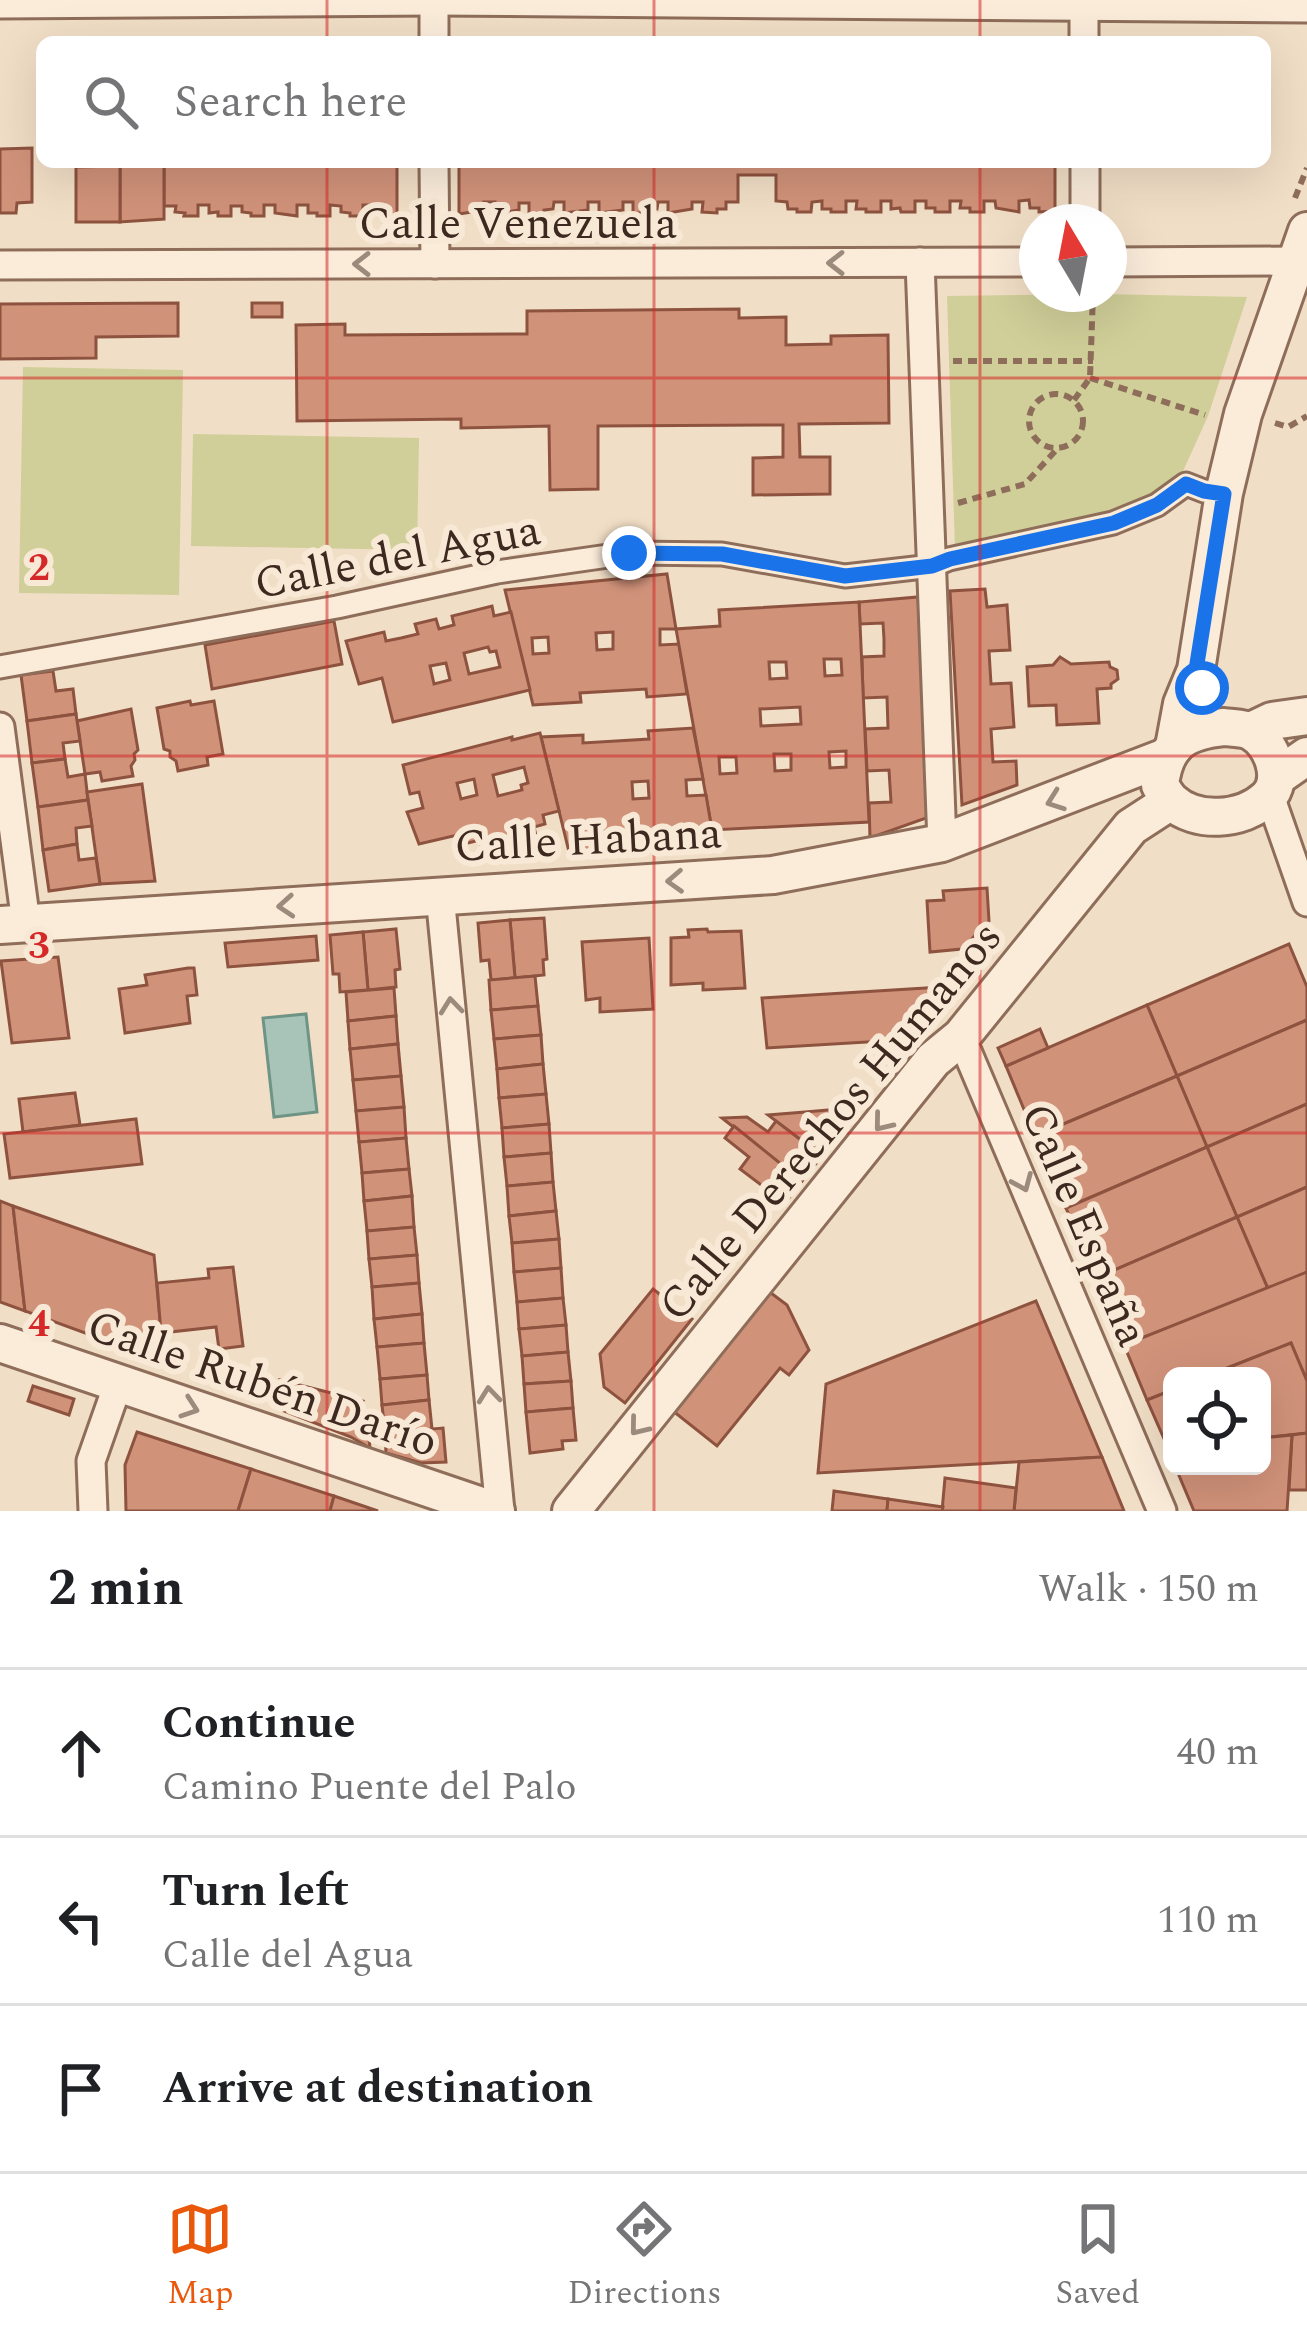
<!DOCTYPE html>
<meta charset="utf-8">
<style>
:root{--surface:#fff;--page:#f6f6f6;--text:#202124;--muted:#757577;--line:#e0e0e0;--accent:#ea580c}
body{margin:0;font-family:Spectral,serif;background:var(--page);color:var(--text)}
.controls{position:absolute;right:36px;bottom:36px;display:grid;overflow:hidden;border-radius:18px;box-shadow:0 12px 48px #0002}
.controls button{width:108px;height:108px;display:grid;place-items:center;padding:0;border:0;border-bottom:3px solid var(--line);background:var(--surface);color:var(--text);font:60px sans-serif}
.compass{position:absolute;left:1019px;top:204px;width:108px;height:108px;border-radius:50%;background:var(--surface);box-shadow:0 12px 48px #0002;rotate:350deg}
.stop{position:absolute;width:36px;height:36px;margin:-27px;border:9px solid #1a73e8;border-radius:50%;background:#fff}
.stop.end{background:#1a73e8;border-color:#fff;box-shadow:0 3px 12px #0008}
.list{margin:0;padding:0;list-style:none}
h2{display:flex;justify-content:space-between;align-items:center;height:156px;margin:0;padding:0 48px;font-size:51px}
h2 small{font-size:39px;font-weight:400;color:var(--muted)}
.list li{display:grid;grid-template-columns:78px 1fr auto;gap:36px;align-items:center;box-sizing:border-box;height:168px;padding:0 48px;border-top:3px solid var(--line)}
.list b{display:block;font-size:45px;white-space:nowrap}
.list p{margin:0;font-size:39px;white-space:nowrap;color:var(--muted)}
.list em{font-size:39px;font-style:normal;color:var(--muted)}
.icon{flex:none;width:66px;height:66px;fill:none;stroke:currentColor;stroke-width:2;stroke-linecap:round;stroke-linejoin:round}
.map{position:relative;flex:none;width:1307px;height:1511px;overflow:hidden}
.search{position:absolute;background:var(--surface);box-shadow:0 12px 48px #0002;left:36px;right:36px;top:36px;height:132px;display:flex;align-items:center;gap:30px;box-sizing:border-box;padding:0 42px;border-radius:18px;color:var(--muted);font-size:45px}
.sheet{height:660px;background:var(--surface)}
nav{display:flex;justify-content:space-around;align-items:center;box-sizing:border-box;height:168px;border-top:3px solid var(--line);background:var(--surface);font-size:33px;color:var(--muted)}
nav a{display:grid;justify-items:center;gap:6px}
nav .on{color:var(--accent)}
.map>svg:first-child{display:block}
.green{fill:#d0cf99}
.water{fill:#a8c4b8;stroke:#6e9485;stroke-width:3}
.building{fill:#d1927a;stroke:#8e533f;stroke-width:3;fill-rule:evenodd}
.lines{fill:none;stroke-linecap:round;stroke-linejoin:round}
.pedestrian-casing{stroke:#8e6e5a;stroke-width:27}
.minor-casing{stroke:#8e6e5a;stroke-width:33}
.tertiary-casing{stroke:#8e6e5a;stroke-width:42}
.path{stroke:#8e6e5a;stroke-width:6;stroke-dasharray:9 6;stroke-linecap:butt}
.pedestrian{stroke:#fbecda;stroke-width:21}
.minor{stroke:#fbecda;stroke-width:27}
.tertiary{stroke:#fbecda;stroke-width:36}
.oneway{stroke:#9c8a7c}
.route{stroke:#1a73e8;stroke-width:15}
.grid{fill:none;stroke:#d62828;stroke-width:3;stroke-opacity:0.55}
.labels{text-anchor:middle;stroke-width:12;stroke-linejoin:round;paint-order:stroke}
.street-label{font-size:45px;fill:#3d291f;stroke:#f8e9d6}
.grid-label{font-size:39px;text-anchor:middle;font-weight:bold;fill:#d62828;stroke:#f8e9d6;stroke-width:12;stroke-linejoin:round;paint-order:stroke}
</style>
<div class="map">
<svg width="1307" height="1511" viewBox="0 0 1307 1511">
<rect width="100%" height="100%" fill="#f1dec6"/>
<g class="green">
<polygon points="1102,294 1247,297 1208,416 1179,480 1147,503 1103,517 955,549 947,296"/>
<polygon points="23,367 183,370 179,595 19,593"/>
<polygon points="193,434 419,438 417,550 191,546"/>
</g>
<polygon class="water" points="306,1014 317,1112 274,1117 263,1018"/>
<g class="building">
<polygon points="32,148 32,202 17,203 16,213 0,213 0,149"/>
<polygon points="164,162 397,162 397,216 374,213 374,205 363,205 363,216 350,216 350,213 341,212 341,206 330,205 330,216 317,216 317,213 308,213 308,205 297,205 297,216 275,213 275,205 264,205 264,216 251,216 251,213 242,212 242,206 231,206 231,216 218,216 218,212 209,213 209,205 198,205 198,216 184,216 185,213 175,212 176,206 164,206"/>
<polygon points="459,162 1055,162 1055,211 1039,212 1039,208 1030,208 1029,200 1019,201 1019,212 996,208 995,201 984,201 984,212 970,212 970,208 960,208 961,201 950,201 950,212 935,212 935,208 926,208 926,201 915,201 915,212 901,212 900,208 891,209 891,201 881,201 881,212 866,212 866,209 856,209 857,201 846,201 846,212 831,212 831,209 822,209 822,201 812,202 811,212 797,212 797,209 788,209 787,202 776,201 776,175 738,175 738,202 726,202 726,209 717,209 717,213 702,212 703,202 692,202 692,209 668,213 668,202 658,202 657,209 648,209 648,213 633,213 633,202 623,202 623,210 599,213 599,202 588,202 588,210 564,213 564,202 554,202 553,209 544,210 544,213 529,213 529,203 519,203 519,210 495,214 495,202 484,202 485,210 459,214"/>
<polygon points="120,166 164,166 164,219 120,222"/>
<polygon points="120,166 120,222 76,222 76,167"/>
<polygon points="178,303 178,336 96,337 96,358 0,359 0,304"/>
<rect x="252" y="303" width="30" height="14"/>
<polygon points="739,309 739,318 786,317 786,345 831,344 831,336 888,335 889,423 799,424 800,457 830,457 830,494 753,495 753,458 783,457 783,425 598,426 598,489 550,490 549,426 461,428 461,419 297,421 296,325 345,324 345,335 527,334 527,311"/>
<path d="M667 574 676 629H660V645L679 644 687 694 647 697 646 689 580 693 581 702 533 705 505 590ZM613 632V649L597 650 596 633ZM548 637 549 653 533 654 532 638Z"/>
<polygon points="985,589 987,607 1007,605 1010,650 989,651 991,684 1011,683 1014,727 991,729 993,762 1016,761 1017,785 962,805 950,591"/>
<polygon points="918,597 929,817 870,838 869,803 891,802 889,770 867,771 865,729 888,728 887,697 863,698 862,657 884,656 884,639 883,623 860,624 859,602"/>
<path d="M859 602 869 822 712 830 676 629 720 626 719 610ZM824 659H841L842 675 825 676ZM769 662H786L787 678 770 679ZM800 707 801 724 761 726 760 709ZM846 751V767L830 768 829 752ZM774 754H791V770L775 771ZM719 757H736L737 773 720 774Z"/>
<path d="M492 606 494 616 511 612 530 690 393 722 382 678 359 684 346 641 384 632 386 641 401 638 418 634 415 624 436 619 439 629 454 625 452 616ZM488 647 490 652 496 651 500 667 469 674 464 653ZM446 663 450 680 434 684 430 666Z"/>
<polygon points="334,621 342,664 212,689 205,645"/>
<polygon points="1060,657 1071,664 1109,662 1110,667 1117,670 1118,679 1111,684 1111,688 1097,689 1099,723 1057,725 1056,705 1029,706 1027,667 1053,665"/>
<polygon points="53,671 56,691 73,689 76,714 27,721 21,675"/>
<polygon points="190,701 191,705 214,701 223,754 207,757 208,765 178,771 176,761 170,757 170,751 164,749 157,708"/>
<polygon points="131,709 138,750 134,754 135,760 131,766 133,776 102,781 100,772 85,774 77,721"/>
<polygon points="76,714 80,741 63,743 65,759 32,763 27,721"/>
<path d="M693 728 703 779 686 780 687 796 706 795 715 848 570 856 541 737 583 735V743L649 739 648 731ZM648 781 649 798 633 799 632 782Z"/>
<path d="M540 733 559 811 543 815 545 824 534 827 537 840 482 853 480 840 468 843 466 833 419 844 407 812 423 808 419 792 410 794 403 765 512 737V740ZM524 767 528 783 521 785 522 790 498 796 493 775ZM474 779 477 795 461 799 457 783Z"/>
<polygon points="65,759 68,777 85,774 88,800 38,807 32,763"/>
<polygon points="142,784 155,881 100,884 87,792"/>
<polygon points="88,800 92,826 76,828 77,844 43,850 38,807"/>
<polygon points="77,844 79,860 96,858 100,884 49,891 43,850"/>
<polygon points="987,888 989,921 962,949 930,952 927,901 944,900 943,891"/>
<polygon points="544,918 547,959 543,960 544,975 515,978 510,920"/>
<polygon points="510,920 515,978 491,980 489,960 481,961 478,923"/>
<polygon points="396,929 400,969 395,970 396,987 368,990 363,932"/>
<polygon points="707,929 708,932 741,931 745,988 703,990 703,983 671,985 671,938 689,937 688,930"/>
<polygon points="363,932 368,990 340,992 339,974 333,974 330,935"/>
<polygon points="316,936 318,960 228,967 225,943"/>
<polygon points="649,938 653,1009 600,1012 600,998 586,1000 582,942"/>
<polygon points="1289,944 1307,987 1307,1020 1177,1076 1147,1005"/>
<polygon points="58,957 69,1038 12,1043 1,961"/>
<polygon points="188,968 194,968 197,995 187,996 190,1023 125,1033 119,989 147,985 145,975"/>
<polygon points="535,976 538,1006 491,1010 489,980"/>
<polygon points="959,986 917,1039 767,1048 762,998"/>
<polygon points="394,988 396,1016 348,1021 346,992"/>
<polygon points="1147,1005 1177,1076 1035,1136 1006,1066"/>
<polygon points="538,1006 541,1035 494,1039 491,1010"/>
<polygon points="396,1016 398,1044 350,1049 348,1021"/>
<polygon points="1307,1020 1307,1104 1207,1147 1177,1076"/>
<polygon points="1040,1029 1048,1048 1006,1066 998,1048"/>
<polygon points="541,1035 543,1064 497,1069 494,1039"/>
<polygon points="398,1044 401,1076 353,1080 350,1049"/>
<polygon points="543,1064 546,1094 499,1098 497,1069"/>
<polygon points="401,1076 404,1107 356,1111 353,1080"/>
<polygon points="1177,1076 1207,1147 1066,1208 1035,1136"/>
<polygon points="75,1093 80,1125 23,1132 19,1099"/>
<polygon points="546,1094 549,1124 502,1128 499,1098"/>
<polygon points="1307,1104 1307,1187 1237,1217 1207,1147"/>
<polygon points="404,1107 406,1138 359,1142 356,1111"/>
<polygon points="862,1107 822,1156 768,1115 805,1112"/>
<polygon points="747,1117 768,1132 776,1121 822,1156 802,1181 722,1118"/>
<polygon points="136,1119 142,1164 10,1178 4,1134"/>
<polygon points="549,1124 551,1153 504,1157 502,1128"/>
<polygon points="734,1126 802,1181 785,1203 740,1169 749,1157 725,1138"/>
<polygon points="406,1138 409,1169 362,1173 359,1142"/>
<polygon points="1207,1147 1237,1217 1096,1278 1066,1208"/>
<polygon points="551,1153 553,1182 507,1186 504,1157"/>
<polygon points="409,1169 412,1196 364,1201 362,1173"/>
<polygon points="553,1182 556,1211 509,1216 507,1186"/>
<polygon points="1307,1187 1307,1272 1268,1289 1237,1217"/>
<polygon points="412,1196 414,1227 367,1231 364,1201"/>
<polygon points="0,1201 13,1206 25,1311 0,1302"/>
<polygon points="13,1206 154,1255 164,1362 25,1311"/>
<polygon points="556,1211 559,1239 512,1243 509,1216"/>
<polygon points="1237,1217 1268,1289 1124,1345 1096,1278"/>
<polygon points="414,1227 417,1255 369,1259 367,1231"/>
<polygon points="559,1239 561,1268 514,1272 512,1243"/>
<polygon points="417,1255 419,1283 372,1287 369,1259"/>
<polygon points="233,1267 243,1346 219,1349 216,1327 161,1333 157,1283 209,1278 208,1269"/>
<polygon points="561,1268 563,1298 517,1302 514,1272"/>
<polygon points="1307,1272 1307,1381 1291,1343 1207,1376 1172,1376 1172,1390 1147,1400 1124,1345"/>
<polygon points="419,1283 422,1314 374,1319 372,1287"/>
<polygon points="653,1289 692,1319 625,1403 604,1387 600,1354"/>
<polygon points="767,1290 787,1305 809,1350 789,1375 780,1368 717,1446 673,1411"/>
<polygon points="563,1298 566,1325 519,1329 517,1302"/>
<polygon points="1036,1301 1102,1457 818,1473 826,1384"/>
<polygon points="422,1314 424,1343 377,1347 374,1319"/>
<polygon points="566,1325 568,1352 522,1356 519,1329"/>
<polygon points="424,1343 427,1375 380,1379 377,1347"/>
<polygon points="1291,1343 1307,1381 1307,1433 1262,1438 1262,1376 1207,1376"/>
<polygon points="568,1352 571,1381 524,1384 522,1356"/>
<polygon points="427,1375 429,1400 382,1405 380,1379"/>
<polygon points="280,1380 363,1401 358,1415 367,1419 370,1448 351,1437 284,1411"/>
<polygon points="571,1381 573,1408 526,1412 524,1384"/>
<polygon points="33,1386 74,1399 69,1415 28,1401"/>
<polygon points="1172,1390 1172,1450 1169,1450 1147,1400"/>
<polygon points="429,1400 432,1429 385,1433 382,1405"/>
<polygon points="573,1408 576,1440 562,1441 563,1449 530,1453 526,1412"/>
<polygon points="443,1428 446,1462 421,1463 386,1453 385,1433"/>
<polygon points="137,1432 251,1469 238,1511 126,1511 125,1465"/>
<polygon points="1307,1433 1307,1490 1289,1490 1292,1435"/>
<polygon points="1292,1435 1287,1511 1194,1511 1175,1466 1262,1466 1262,1438"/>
<polygon points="1102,1457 1124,1511 1014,1511 1019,1462"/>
<polygon points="251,1469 334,1496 330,1511 238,1511"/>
<polygon points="945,1478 1016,1488 1014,1511 942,1511"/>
<polygon points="834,1491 888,1499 887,1511 832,1511"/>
<polygon points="334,1496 378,1511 330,1511"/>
<polygon points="888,1499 943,1507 942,1511 887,1511"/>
</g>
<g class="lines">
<g class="pedestrian-casing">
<polyline id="pedestrian" points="0,667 337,607 497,572 629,553 722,554 845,576 932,566 949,559 1113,523 1157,505 1186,484 1204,491 1224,493"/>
</g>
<g class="minor-casing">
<g id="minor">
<polyline points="434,0 434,42"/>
<polyline points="1084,0 1084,42"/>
<polyline points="0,4 434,1 1307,8"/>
<polyline points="434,162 435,264"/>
<polyline points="1085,162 1085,222"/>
<polyline points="920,262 942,843"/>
<polyline points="1109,262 1295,261"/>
<polyline points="0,265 1037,262"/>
<polyline points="0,727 26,923"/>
<polyline points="1270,796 1307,902"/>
<polyline points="440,895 500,1511"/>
<polyline points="961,1037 1162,1511"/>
<polyline points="93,1511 91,1461 118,1384"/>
</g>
</g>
<g class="tertiary-casing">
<g id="tertiary">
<path d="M1224 727C1232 728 1245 728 1252 732 1272 743 1286 780 1267 798 1242 821 1196 824 1171 801 1166 796 1163 790 1160 785 1165 744 1183 731 1224 727Z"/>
<polyline points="1251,731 1272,721 1307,716"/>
<polyline points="1174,747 1182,704 1196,670 1224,493 1243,414 1307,231"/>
<polyline points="1277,777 1307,756"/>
<polyline points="0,925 773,875 942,843 1163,758"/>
<polyline points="0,1343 496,1511"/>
<polyline points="571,1511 933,1060 961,1037 1131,827 1171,801"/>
</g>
</g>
<g class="path">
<polyline points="1295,198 1307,168"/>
<polyline points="953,361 1093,361"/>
<polyline points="1090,378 1205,415"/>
<circle cx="1056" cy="421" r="27"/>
<polyline points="1074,400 1090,378 1093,294"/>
<polyline points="1275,423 1288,427 1307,416"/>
<polyline points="958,503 1025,484 1058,448"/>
</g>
<use href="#pedestrian" class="pedestrian"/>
<use href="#minor" class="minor"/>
<use href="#tertiary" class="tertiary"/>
</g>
<defs><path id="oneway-chevron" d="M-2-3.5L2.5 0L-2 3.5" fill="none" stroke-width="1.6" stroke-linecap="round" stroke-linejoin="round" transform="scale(3)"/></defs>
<g class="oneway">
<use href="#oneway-chevron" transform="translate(836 263) rotate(180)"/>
<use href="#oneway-chevron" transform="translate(362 264) rotate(180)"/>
<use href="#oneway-chevron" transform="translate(1055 801) rotate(160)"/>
<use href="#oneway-chevron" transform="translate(675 881) rotate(177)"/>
<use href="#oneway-chevron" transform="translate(286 906) rotate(176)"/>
<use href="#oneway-chevron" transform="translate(451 1006) rotate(-96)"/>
<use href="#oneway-chevron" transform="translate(882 1123) rotate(129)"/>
<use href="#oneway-chevron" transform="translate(1023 1183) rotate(67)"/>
<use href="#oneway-chevron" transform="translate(489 1395) rotate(-96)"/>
<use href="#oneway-chevron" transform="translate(190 1408) rotate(19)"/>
<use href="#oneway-chevron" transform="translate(638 1427) rotate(129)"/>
</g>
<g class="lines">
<polyline class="route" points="629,553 722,554 845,576 932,566 950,559 1114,523 1157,505 1186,484 1204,491 1224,494 1196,670 1202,688"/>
</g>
<path class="grid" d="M327 0V42M654 0V42M980 0V42M327 162V1511M654 162V1511M980 162V1511M0 378H1307M0 756H1307M0 1133H1307"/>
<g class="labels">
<g class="street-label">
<text x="518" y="238">Calle Venezuela</text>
<text transform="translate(397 555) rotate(-11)" y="16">Calle del Agua</text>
<text transform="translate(588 838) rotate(-3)" y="16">Calle Habana</text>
<text transform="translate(829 1120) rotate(-50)" y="16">Calle Derechos Humanos</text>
<text transform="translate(1086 1224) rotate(67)" y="16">Calle España</text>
<text transform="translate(263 1382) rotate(19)" y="16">Calle Rubén Darío</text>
</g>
</g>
<g class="grid-label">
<text x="39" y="580">2</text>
<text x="39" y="958">3</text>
<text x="39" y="1336">4</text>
</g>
</svg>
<div class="controls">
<button><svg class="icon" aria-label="locate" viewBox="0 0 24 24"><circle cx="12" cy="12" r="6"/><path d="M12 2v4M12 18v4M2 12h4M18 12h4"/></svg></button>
</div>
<svg class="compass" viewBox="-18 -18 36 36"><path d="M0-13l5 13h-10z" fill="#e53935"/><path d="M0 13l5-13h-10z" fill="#757577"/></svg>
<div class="stop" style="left:1202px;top:688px"></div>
<div class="stop end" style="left:629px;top:553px"></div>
<div class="search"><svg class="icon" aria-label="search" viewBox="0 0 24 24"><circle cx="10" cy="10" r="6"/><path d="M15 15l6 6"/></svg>Search here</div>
</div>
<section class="sheet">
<h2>2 min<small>Walk · 150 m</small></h2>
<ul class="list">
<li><svg class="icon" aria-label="ahead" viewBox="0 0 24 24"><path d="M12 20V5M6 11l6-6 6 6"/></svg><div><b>Continue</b><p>Camino Puente del Palo</p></div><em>40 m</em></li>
<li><svg class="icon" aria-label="left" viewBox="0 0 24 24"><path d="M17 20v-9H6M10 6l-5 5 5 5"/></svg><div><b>Turn left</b><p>Calle del Agua</p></div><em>110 m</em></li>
<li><svg class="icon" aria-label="arrive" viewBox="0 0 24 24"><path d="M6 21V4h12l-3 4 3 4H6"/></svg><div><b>Arrive at destination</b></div></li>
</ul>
</section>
<nav>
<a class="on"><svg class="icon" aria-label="map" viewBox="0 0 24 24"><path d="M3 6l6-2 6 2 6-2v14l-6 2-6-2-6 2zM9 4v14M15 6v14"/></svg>Map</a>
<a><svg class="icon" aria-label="directions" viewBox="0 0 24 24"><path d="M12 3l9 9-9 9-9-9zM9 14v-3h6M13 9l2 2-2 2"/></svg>Directions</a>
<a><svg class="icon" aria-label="saved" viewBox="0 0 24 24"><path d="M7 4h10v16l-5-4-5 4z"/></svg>Saved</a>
</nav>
